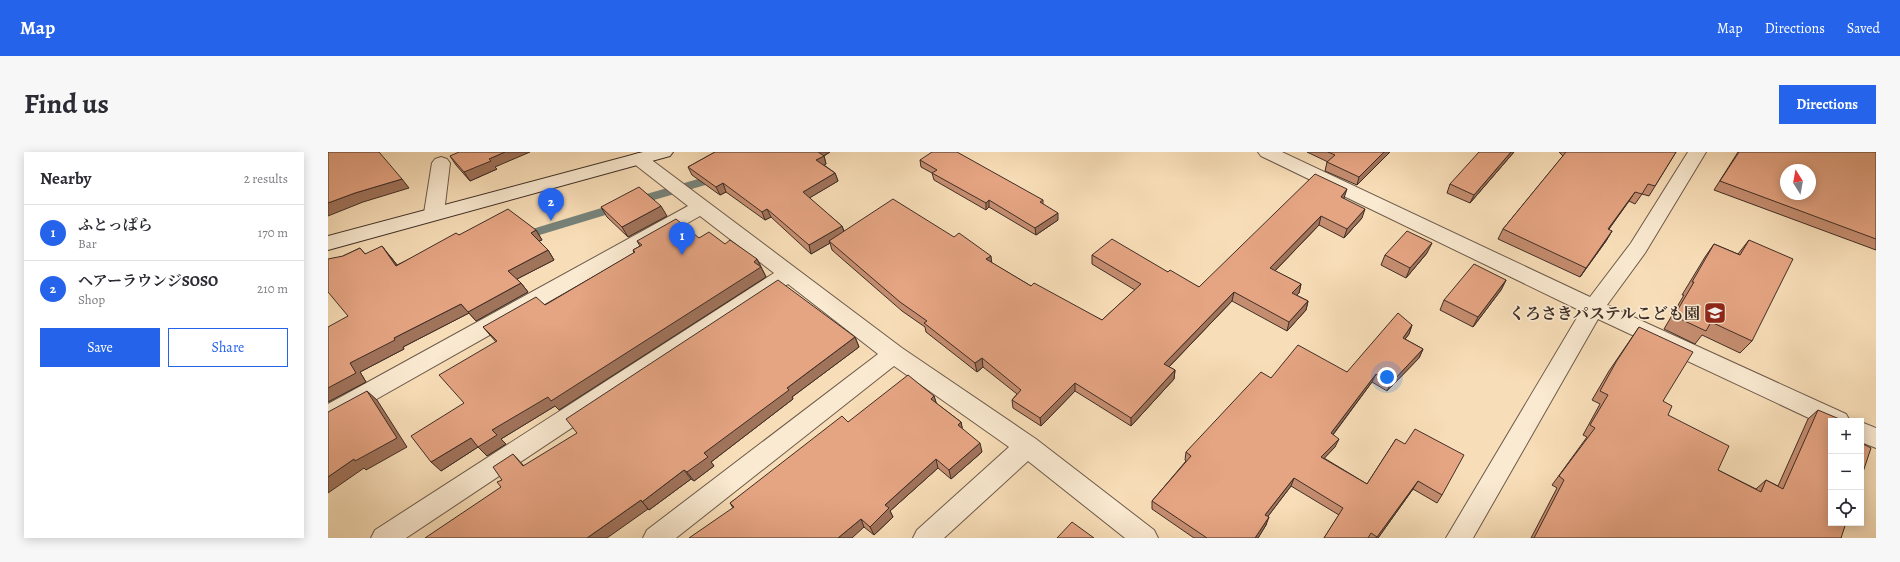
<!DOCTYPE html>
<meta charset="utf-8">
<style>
:root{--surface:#fff;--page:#f7f7f7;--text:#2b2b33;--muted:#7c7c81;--line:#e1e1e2;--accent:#2563eb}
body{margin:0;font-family:Alegreya,"Noto Serif JP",serif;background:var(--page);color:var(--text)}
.controls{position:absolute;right:12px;bottom:12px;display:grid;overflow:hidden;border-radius:0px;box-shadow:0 2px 10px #0003}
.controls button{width:36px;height:36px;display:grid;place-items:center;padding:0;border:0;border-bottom:1px solid var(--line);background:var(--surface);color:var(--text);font:20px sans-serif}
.compass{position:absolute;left:1452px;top:12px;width:36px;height:36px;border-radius:50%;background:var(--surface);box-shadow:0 2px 10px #0003;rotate:349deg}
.you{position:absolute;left:1059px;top:225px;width:14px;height:14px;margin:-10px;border:3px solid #fff;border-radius:50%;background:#1a73e8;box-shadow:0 0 0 6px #1a73e833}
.badge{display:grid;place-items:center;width:26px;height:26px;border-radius:50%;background:var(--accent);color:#fff;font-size:13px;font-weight:700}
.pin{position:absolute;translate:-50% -33px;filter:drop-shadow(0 1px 2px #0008)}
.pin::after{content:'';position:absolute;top:21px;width:14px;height:12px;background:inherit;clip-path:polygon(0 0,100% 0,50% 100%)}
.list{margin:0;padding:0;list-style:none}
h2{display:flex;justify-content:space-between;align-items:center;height:52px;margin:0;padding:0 16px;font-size:17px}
h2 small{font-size:13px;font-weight:400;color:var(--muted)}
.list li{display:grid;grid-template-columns:26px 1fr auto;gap:12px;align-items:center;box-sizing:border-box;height:56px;padding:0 16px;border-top:1px solid var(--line)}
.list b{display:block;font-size:15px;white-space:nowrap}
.list p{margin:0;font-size:13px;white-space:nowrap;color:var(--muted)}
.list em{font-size:13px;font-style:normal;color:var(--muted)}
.actions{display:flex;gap:8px;padding:12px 16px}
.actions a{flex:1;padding:9px 0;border:1px solid var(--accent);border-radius:0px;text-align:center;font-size:14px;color:var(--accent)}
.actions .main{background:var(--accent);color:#fff}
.icon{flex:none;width:22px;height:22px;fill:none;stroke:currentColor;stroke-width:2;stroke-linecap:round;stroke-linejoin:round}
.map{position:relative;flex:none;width:1548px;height:386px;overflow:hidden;border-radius:0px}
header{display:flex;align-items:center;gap:24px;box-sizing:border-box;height:56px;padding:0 20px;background:var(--accent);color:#fff}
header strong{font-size:19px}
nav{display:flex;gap:22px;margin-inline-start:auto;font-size:14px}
.intro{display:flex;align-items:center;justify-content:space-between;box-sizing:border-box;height:96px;padding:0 24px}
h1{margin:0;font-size:28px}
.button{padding:10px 18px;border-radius:0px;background:var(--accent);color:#fff;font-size:14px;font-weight:700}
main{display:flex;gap:24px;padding:0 24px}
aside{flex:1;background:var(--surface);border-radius:0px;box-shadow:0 2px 10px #0003}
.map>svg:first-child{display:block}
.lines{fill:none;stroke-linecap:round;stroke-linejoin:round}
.stream{stroke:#77837a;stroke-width:8}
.street-casing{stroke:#6d5a4a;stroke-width:2}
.secondary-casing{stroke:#3f2e26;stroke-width:2}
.street{fill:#faead1;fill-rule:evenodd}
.secondary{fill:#faead1;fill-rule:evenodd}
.wall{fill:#c58d70;stroke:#3f2e26}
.shaded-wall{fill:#a0735b;stroke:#3f2e26}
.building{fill:#e5a482;stroke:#3f2e26;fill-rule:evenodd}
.labels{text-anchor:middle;stroke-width:3.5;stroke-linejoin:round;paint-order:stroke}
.poi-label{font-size:16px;font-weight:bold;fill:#3f2e26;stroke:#faead1;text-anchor:end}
</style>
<header>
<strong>Map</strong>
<nav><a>Map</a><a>Directions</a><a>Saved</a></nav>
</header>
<div class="intro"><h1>Find us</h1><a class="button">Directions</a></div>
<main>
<aside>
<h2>Nearby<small>2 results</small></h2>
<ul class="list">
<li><span class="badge">1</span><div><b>ふとっぱら</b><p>Bar</p></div><em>170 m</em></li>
<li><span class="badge">2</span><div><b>ヘアーラウンジSOSO</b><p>Shop</p></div><em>210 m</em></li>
</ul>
<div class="actions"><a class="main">Save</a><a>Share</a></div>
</aside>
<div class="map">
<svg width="1548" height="386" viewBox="0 0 1548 386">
<rect width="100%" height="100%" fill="#f8deb8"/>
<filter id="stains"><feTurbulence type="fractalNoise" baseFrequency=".005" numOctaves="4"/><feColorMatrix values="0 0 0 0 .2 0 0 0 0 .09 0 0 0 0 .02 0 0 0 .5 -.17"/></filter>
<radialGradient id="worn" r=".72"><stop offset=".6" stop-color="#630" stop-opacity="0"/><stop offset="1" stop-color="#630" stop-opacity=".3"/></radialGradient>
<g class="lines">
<g class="stream">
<polyline points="312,48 384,27"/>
<polyline points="198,83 287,56"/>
</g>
<g class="street-casing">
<g id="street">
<polygon points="930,0 954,0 1262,145 1303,91 1360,0 1378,0 1317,101 1279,153 1518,262 1522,269 1503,269 1503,276 1502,276 1270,167 1145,386 1118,386 1253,159 933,4"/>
<polygon points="311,1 317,3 574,196 708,287 826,378 830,386 797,386 700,309 616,386 585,386 589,378 681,295 566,214 348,386 315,386 319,378 550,202 460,132 78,386 43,386 47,378 446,121 372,64 8,270 0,273 0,252 360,54 305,11 302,7 305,3"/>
<polygon points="113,5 119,7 122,11 116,61 113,65 106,67 99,65 96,61 104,11 107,7"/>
<polygon points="1533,270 1548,276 1548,296 1533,290"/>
</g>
</g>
<g class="secondary-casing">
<polygon id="secondary" points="315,0 345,0 342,4 0,98 0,84"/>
</g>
<use href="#street" class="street"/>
<use href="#secondary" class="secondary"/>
</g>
<g class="wall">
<polygon points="387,0 502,0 496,4 498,12 496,13 507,21 510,29 481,46 514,74 516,79 664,111 703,134 774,168 807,138 764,112 764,103 840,120 871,135 1016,46 1016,47 1034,66 1016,86 991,73 947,119 973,132 971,141 968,143 980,149 978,158 959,179 904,149 841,215 847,218 846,227 803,274 747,239 713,274 685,256 684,248 689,242 655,215 649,220 598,180 597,175 574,159 504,98 502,91 483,102 443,65 437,68 398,40 392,43 364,23 360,15"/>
<polygon points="979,0 1062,0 1029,33 997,19 999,10 1000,10"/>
<polygon points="1186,0 1142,51 1119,41 1122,32"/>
<polygon points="1231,0 1348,0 1321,44 1314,42 1307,52 1301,49 1280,78 1284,79 1278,89 1252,125 1170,87 1175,77 1235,4"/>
<polygon points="1410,0 1548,0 1548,98 1386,38"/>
<polygon points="122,4 167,15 169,17 142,29 128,13"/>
<polygon points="592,8 715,48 715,52 730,68 708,83 661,55 658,58 606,28 604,21 593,15"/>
<polygon points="273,55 339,64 300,85 279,65"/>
<polygon points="208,78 214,88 211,89 220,98 226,108 189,127 193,131 200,140 148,169 141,161 75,195 76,197 32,220 38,230 0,250 20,164 15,104 32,96 37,102 62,104 69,113 131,83"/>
<polygon points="371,86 397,92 429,107 438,125 231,258 227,254 173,287 178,292 159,304 150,295 113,319 136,251 168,190 155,175 217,153 306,101 305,98 312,94 309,89"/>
<polygon points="1421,88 1424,189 1412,201 1374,183 1367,192 1336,177 1356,143 1354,143 1377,105 1386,92 1410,102"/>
<polygon points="1099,101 1078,126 1053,113 1057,103"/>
<polygon points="1178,128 1173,138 1145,175 1112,158 1116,148"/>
<polygon points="1084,173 1081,182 1077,187 1095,197 1091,206 1059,239 1044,230 1005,283 1007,295 996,306 1039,332 1068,287 1114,343 1109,351 1085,337 1050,386 996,386 1011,363 963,334 940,364 938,373 930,386 866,386 824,357 824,349 858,309 857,308 858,300 943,226 1019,220"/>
<polygon points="1311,175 1340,263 1390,318 1428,337 1438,328 1450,334 1480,267 1490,258 1513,386 1203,386 1229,336 1224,333 1259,285 1255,283 1272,252 1264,248 1281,219"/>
<polygon points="527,185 531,195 464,245 465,247 383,310 386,314 366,329 363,327 321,358 320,357 173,335 174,328 185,302 196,314"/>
<polygon points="606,244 608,251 633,270 634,277 654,300 623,327 610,316 562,359 565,365 546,383 536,375 405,356 402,351 520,270"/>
</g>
<g class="shaded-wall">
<polygon points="177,0 202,0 167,15 169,17 142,29 136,20 161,7"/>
<polygon points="488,0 502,0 490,7"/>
<polygon points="1056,0 1062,0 1029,33 1031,25"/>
<polygon points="1183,0 1186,0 1142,51 1146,43"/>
<polygon points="496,4 498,12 491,16 488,8"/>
<polygon points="507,21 510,29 478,48 475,40"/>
<polygon points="74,27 81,36 35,50 0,64 0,51 27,41"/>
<polygon points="395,31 398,40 392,43 388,35"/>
<polygon points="1019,37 1016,46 1010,54 1013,45"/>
<polygon points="1307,40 1301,49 1274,87 1280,77"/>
<polygon points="661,48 661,55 658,58 658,51"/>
<polygon points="333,54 339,64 300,85 294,75"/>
<polygon points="439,57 443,65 437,68 434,60"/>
<polygon points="1037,57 1034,66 1016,86 1019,77"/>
<polygon points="730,61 730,68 708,83 707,76"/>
<polygon points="993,64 991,73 941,125 942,116"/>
<polygon points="514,74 517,83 501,89 502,91 483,102 481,93"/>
<polygon points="208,78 214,88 209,90 203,81"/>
<polygon points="1284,79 1278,89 1252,125 1258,116"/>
<polygon points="1104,91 1099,101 1078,126 1082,116"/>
<polygon points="54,94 62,104 77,123 68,114"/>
<polygon points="220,98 226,108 187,128 180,119"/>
<polygon points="663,104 664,113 658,107"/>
<polygon points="429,107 438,125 231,258 227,254 173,287 178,292 159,304 150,295 113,319 103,310 143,286 164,278"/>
<polygon points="1178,128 1173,138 1145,175 1150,165"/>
<polygon points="193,131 200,140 148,169 140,160"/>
<polygon points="973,132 971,141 962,150 964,141"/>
<polygon points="906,140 904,149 835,221 836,212"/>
<polygon points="980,149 978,158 959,179 961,170"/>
<polygon points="133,152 141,161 75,195 76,197 32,220 38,230 0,250 0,236 22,211 66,186"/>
<polygon points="1084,173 1081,182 1071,195 1075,186"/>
<polygon points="527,185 531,195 464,245 465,247 383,310 386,314 366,329 359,320 376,301 459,236"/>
<polygon points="1095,197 1091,206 1059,239 1063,231"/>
<polygon points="654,206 655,215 649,220 647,211"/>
<polygon points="847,218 846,227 803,274 803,266"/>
<polygon points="1048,222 1044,230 1000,289 1003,281"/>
<polygon points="747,231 747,239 713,274 712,266"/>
<polygon points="39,239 49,248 79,295 38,318 36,316 0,341 0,325 26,307"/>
<polygon points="606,244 609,253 603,247"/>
<polygon points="633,270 635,279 630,273"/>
<polygon points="1011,287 1007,295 990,313 993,305"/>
<polygon points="652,291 654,300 623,327 621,318"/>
<polygon points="608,307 610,316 562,359 565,365 546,383 542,375 557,353"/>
<polygon points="356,318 363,327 321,358 314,350"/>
<polygon points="966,326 963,334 935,371 937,363"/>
<polygon points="1090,329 1085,337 1050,386 1048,386"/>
<polygon points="313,348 320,357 279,386 259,386"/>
<polygon points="941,365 938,373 930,386 927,386"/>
<polygon points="533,367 536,375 524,386 510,386"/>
</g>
<g class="building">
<polygon points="0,0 51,0 74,27 27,41 0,51"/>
<polygon points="131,0 177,0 161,7 163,9 136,20 122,4"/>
<polygon points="387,0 490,0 496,4 488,8 507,21 475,40 514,74 481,93 439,57 434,60 395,31 388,35 360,15"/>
<polygon points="604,0 629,0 715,48 712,50 730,61 707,76 661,48 658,51 604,21 609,18 592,8"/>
<polygon points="1000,0 1056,0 1031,25 999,10 1007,3"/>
<polygon points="1151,0 1183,0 1146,43 1122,32"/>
<polygon points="1238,0 1348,0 1327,34 1320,32 1314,42 1307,40 1280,77 1284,79 1258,116 1175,77"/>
<path d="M1411 0H1548V87L1392 29ZM1458 18H1482V42H1458Z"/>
<polygon points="987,22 1019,37 1013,45 1037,57 1019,77 993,64 942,116 973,132 964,141 980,149 961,170 906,140 836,212 847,218 803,266 747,231 712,266 684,248 693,238 654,206 647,211 596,171 599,169 572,150 501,89 565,47 626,85 631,81 663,104 658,107 703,134 706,131 774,168 813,132 764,103 784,87 840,120 842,118 871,135"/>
<polygon points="311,35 333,54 294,75 273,55"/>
<polygon points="180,57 208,78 203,81 220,98 180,119 193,131 140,160 133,152 66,186 67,188 22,211 28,221 0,236 0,175 20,164 0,140 0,107 15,104 32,96 37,102 54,94 68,114 128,81 131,83"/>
<polygon points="348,67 371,86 381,80 397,92 402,88 429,107 426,110 433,115 223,249 220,245 164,278 169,283 150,295 143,286 103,310 83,284 136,251 111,223 169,189 155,175 208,145 217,153 307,100 305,98 314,93 309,89"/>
<polygon points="1079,79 1104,91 1082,116 1057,103"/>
<polygon points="1421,88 1465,107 1424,189 1383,170 1378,179 1346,164 1366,130 1364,130 1386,92 1412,103"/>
<polygon points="1146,112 1178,128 1150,165 1116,148"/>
<polygon points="450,128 527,185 459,236 461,238 376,301 380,305 359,320 356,318 314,350 313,348 259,386 97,386 173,335 169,330 174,328 165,315 185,302 195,314 249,281 238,267"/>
<polygon points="1070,161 1084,173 1075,186 1095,197 1063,231 1048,222 1003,281 1011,287 993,305 1039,332 1068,287 1077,292 1087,277 1136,303 1114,343 1090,329 1049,385 1043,381 1040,386 996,386 1015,356 966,326 937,363 941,365 927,386 879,386 824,349 863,304 858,300 933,220 943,226 970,193 1019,220"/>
<polygon points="1311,175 1365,200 1335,249 1344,254 1340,263 1401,294 1390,318 1433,340 1438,328 1455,337 1490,258 1516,269 1503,269 1503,371 1518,371 1513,386 1206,386 1236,328 1231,324 1267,276 1262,273 1280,243 1272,239 1288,210"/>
<polygon points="580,223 606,244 603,247 633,270 630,273 652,291 621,318 608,307 557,353 561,356 542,375 533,367 510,386 361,386 406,355 402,351 514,264 520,270"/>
<polygon points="39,239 69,286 27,309 26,307 0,325 0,260"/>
<polygon points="1533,291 1543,296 1533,326"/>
<polygon points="744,370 766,386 729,386"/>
</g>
<defs>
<g id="school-square" transform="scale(1.15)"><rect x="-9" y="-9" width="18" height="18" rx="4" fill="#8f2418" stroke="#faead1"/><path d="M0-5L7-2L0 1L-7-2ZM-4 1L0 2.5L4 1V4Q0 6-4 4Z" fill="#fff"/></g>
</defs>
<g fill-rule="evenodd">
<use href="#school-square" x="1387" y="161"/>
</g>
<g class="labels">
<g class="poi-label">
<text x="1372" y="167">くろさきパステルこども園</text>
</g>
</g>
<rect width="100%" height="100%" filter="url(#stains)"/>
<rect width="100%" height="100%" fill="url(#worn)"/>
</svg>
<div class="controls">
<button>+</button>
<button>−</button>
<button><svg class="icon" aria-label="locate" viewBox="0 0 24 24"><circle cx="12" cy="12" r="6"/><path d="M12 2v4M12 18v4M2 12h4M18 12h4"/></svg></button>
</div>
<svg class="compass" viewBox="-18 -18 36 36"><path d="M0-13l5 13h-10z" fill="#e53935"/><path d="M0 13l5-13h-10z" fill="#7c7c81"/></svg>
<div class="you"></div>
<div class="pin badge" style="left:354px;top:103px">1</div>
<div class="pin badge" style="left:223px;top:69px">2</div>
</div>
</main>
